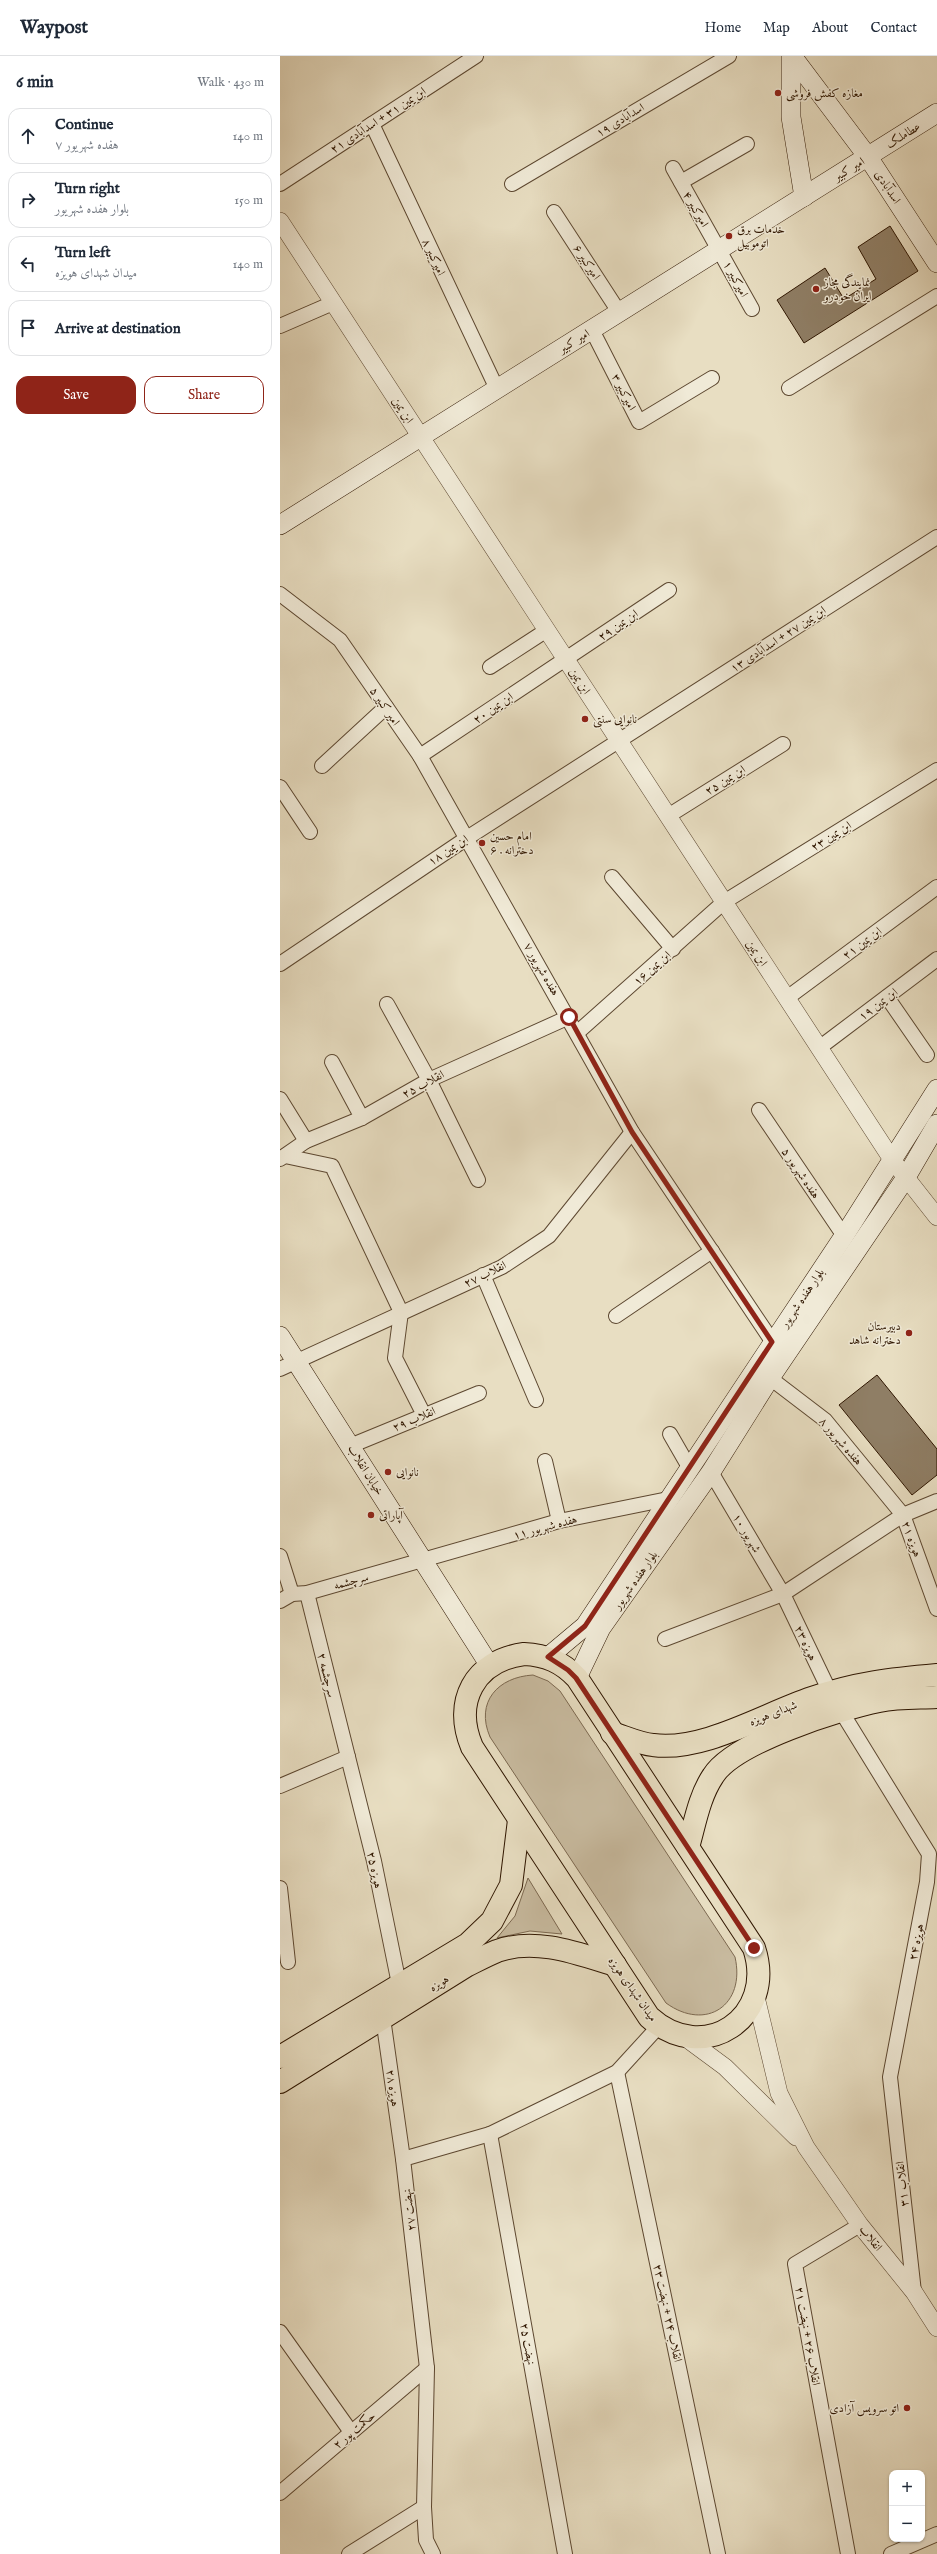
<!DOCTYPE html>
<meta charset="utf-8">
<style>
:root{--surface:#fff;--page:#f6f6f7;--text:#1f2937;--muted:#747a83;--line:#e0e1e3;--accent:#8f2418}
body{margin:0;font-family:"IM FELL English",Amiri,serif;background:var(--page);color:var(--text)}
.controls{position:absolute;right:12px;bottom:12px;display:grid;overflow:hidden;border-radius:8px;box-shadow:0 1px 3px #0004}
.controls button{width:36px;height:36px;display:grid;place-items:center;padding:0;border:0;border-bottom:1px solid var(--line);background:var(--surface);color:var(--text);font:20px sans-serif}
.stop{position:absolute;width:12px;height:12px;margin:-9px;border:3px solid #8f2418;border-radius:50%;background:#fff}
.stop.end{background:#8f2418;border-color:#fff;box-shadow:0 1px 4px #0008}
.list{margin:0;padding:0;list-style:none}
h2{display:flex;justify-content:space-between;align-items:center;height:52px;margin:0;padding:0 16px;font-size:17px}
h2 small{font-size:13px;font-weight:400;color:var(--muted)}
.list li{display:grid;grid-template-columns:26px 1fr auto;gap:12px;align-items:center;box-sizing:border-box;height:56px;margin:0 8px 8px;padding:0 8px;border:1px solid var(--line);border-radius:12px}
.list b{display:block;font-size:15px;white-space:nowrap}
.list p{margin:0;font-size:13px;white-space:nowrap;color:var(--muted)}
.list em{font-size:13px;font-style:normal;color:var(--muted)}
.actions{display:flex;gap:8px;padding:12px 16px}
.actions a{flex:1;padding:9px 0;border:1px solid var(--accent);border-radius:12px;text-align:center;font-size:14px;color:var(--accent)}
.actions .main{background:var(--accent);color:#fff}
.icon{flex:none;width:22px;height:22px;fill:none;stroke:currentColor;stroke-width:2;stroke-linecap:round;stroke-linejoin:round}
.map{position:relative;flex:none;width:657px;height:2498px;overflow:hidden}
header{display:flex;align-items:center;gap:24px;box-sizing:border-box;height:56px;padding:0 20px;background:var(--surface);border-bottom:1px solid var(--line)}
header strong{font-size:19px}
nav{display:flex;gap:22px;margin-inline-start:auto;font-size:14px}
main{display:flex}
aside{flex:1;background:var(--surface)}
.map>svg:first-child{display:block}
.green{fill:#c9bca1;stroke:#7c6951}
.building{fill:#8f7e65;stroke:#2f1601}
.lines{fill:none;stroke-linecap:round;stroke-linejoin:round}
.minor-casing{stroke:#5d4831;stroke-width:16}
.tertiary-casing{stroke:#5d4831;stroke-width:18}
.secondary-casing{stroke:#2f1601;stroke-width:20}
.primary-casing{stroke:#2f1601;stroke-width:24}
.minor{stroke:#f0ead7;stroke-width:14}
.tertiary{stroke:#f0ead7;stroke-width:17}
.secondary{stroke:#f0ead7;stroke-width:19}
.primary{stroke:#e8dec2;stroke-width:22}
.route{stroke:#8f2418;stroke-width:5}
.poi-dot{fill:#8f2418;stroke:#f0ead7;stroke-width:1.5}
.labels{text-anchor:middle;stroke-width:3;stroke-linejoin:round;paint-order:stroke}
.poi-label{font-size:12px;fill:#2f1601;stroke:#f0ead7;text-anchor:start}
.street-label{font-size:12px;fill:#2f1601;stroke:#f0ead7}
</style>
<header>
<strong>Waypost</strong>
<nav><a>Home</a><a>Map</a><a>About</a><a>Contact</a></nav>
</header>
<main>
<aside>
<h2>6 min<small>Walk · 430 m</small></h2>
<ul class="list">
<li><svg class="icon" aria-label="ahead" viewBox="0 0 24 24"><path d="M12 20V5M6 11l6-6 6 6"/></svg><div><b>Continue</b><p>هفده شهریور ۷</p></div><em>140 m</em></li>
<li><svg class="icon" aria-label="right" viewBox="0 0 24 24"><path d="M7 20v-9h11M14 6l5 5-5 5"/></svg><div><b>Turn right</b><p>بلوار هفده شهریور</p></div><em>150 m</em></li>
<li><svg class="icon" aria-label="left" viewBox="0 0 24 24"><path d="M17 20v-9H6M10 6l-5 5 5 5"/></svg><div><b>Turn left</b><p>میدان شهدای هویزه</p></div><em>140 m</em></li>
<li><svg class="icon" aria-label="arrive" viewBox="0 0 24 24"><path d="M6 21V4h12l-3 4 3 4H6"/></svg><div><b>Arrive at destination</b></div></li>
</ul>
<div class="actions"><a class="main">Save</a><a>Share</a></div>
</aside>
<div class="map">
<svg width="657" height="2498" viewBox="0 0 657 2498">
<rect width="100%" height="100%" fill="#e8dec2"/>
<filter id="stains"><feTurbulence type="fractalNoise" baseFrequency=".005" numOctaves="4"/><feColorMatrix values="0 0 0 0 .2 0 0 0 0 .09 0 0 0 0 .02 0 0 0 .5 -.17"/></filter>
<radialGradient id="worn" r=".72"><stop offset=".6" stop-color="#630" stop-opacity="0"/><stop offset="1" stop-color="#630" stop-opacity=".3"/></radialGradient>
<g class="green">
<path d="M253 1619 268 1625 280 1635 455 1901C466 1949 426 1976 386 1947L210 1681C195 1646 218 1621 253 1619Z"/>
<polygon points="248,1822 282,1878 250,1875 217,1882 235,1860"/>
</g>
<g class="building">
<polygon points="610,170 638,215 524,287 497,244 545,212 564,243 596,223 578,191"/>
<polygon points="597,1319 657,1393 657,1419 632,1439 559,1349"/>
</g>
<g class="lines">
<g class="minor-casing">
<g id="minor">
<polyline points="92,68 217,333"/>
<polyline points="393,112 472,253"/>
<polyline points="401,126 467,88"/>
<polyline points="0,128 196,0"/>
<polyline points="232,128 449,0"/>
<polyline points="274,156 339,256"/>
<polyline points="0,270 53,247"/>
<polyline points="312,274 359,366 432,322"/>
<polyline points="509,332 657,240"/>
<polyline points="0,538 60,584 140,700 352,1076 492,1285"/>
<polyline points="210,611 267,574"/>
<polyline points="140,700 389,534"/>
<polyline points="42,710 106,651"/>
<polyline points="0,731 30,776"/>
<polyline points="388,760 503,688"/>
<polyline points="332,821 393,893"/>
<polyline points="0,908 187,782 657,481"/>
<polyline points="607,941 647,999"/>
<polyline points="507,942 657,831"/>
<polyline points="107,948 149,1024 198,1124"/>
<polyline points="298,976 444,846 657,714"/>
<polyline points="539,992 657,903"/>
<polyline points="52,1006 82,1062"/>
<polyline points="0,1043 26,1085"/>
<polyline points="479,1054 564,1180"/>
<polyline points="5,1100 52,1110 121,1256 115,1302 144,1359"/>
<polyline points="0,1103 26,1085 82,1062 149,1024 289,961"/>
<polyline points="203,1219 256,1344"/>
<polyline points="336,1260 432,1195"/>
<polyline points="0,1313 222,1211 269,1180 352,1076"/>
<polyline points="490,1322 545,1364 623,1459 657,1553"/>
<polyline points="390,1378 409,1411"/>
<polyline points="70,1390 199,1337"/>
<polyline points="265,1405 279,1465"/>
<polyline points="431,1416 503,1538 550,1636"/>
<polyline points="0,1500 12,1538"/>
<polyline points="27,1537 94,1805 119,1928"/>
<polyline points="0,1545 12,1538 27,1537 279,1465 388,1443"/>
<polyline points="385,1583 503,1538 623,1459 657,1445"/>
<polyline points="561,1655 649,1798 647,1826 610,2021 634,2236"/>
<polyline points="0,1730 68,1701"/>
<polyline points="0,1832 8,1906"/>
<polyline points="103,1962 123,2103"/>
<polyline points="337,2016 438,2498"/>
<polyline points="210,2078 285,2498"/>
<polyline points="0,2276 71,2376"/>
<polyline points="0,2437 147,2312"/>
<polyline points="69,2498 144,2451"/>
<polyline points="153,2498 146,2484 144,2451 147,2312 123,2103 210,2078 337,2016 379,1970"/>
<polyline points="568,2498 515,2208 580,2169"/>
<polyline points="611,2498 657,2478"/>
</g>
</g>
<g class="tertiary-casing">
<g id="tertiary">
<polyline points="0,165 613,1105 657,1161"/>
<polyline points="476,1941 499,2037 526,2091 580,2169 634,2236 657,2272"/>
<polyline points="403,1980 445,2011 516,2081"/>
</g>
</g>
<g class="secondary-casing">
<g id="secondary">
<polyline points="511,0 511,61 524,141"/>
<polyline points="512,0 588,101 657,207"/>
<polyline points="0,469 657,57"/>
<polyline points="0,1280 210,1610"/>
<polyline points="268,1601 305,1570 564,1180 657,1033"/>
<polyline points="297,1622 321,1572 431,1416 490,1322 625,1123 657,1068"/>
</g>
</g>
<g class="primary-casing">
<g id="primary">
<path d="M244 1598C266 1599 282 1606 297 1622L474 1892C497 1961 424 2011 369 1961L192 1691C173 1646 194 1605 244 1598Z"/>
<path d="M332 1677C345 1681 360 1688 373 1689 423 1696 484 1658 532 1642 576 1627 611 1623 657 1619"/>
<path d="M408 1791C415 1767 419 1741 433 1720 454 1686 560 1653 599 1645 618 1641 638 1642 657 1641"/>
<polyline points="0,2001 188,1888 212,1865 231,1829 239,1764"/>
<path d="M0 2026 186 1910C196 1905 207 1899 217 1895 256 1881 299 1898 335 1909"/>
</g>
</g>
<use href="#minor" class="minor"/>
<use href="#tertiary" class="tertiary"/>
<use href="#secondary" class="secondary"/>
<use href="#primary" class="primary"/>
</g>
<g class="lines">
<polyline class="route" points="289,961 352,1076 492,1286 305,1570 268,1601 288,1614 296,1622 474,1892"/>
</g>
<g class="poi-dot">
<circle cx="498" cy="37" r="4"/>
<circle cx="449" cy="180" r="4"/>
<circle cx="536" cy="233" r="4"/>
<circle cx="305" cy="663" r="4"/>
<circle cx="202" cy="787" r="4"/>
<circle cx="629" cy="1277" r="4"/>
<circle cx="108" cy="1416" r="4"/>
<circle cx="91" cy="1459" r="4"/>
<circle cx="627" cy="2352" r="4"/>
</g>
<g class="labels">
<g class="poi-label">
<text x="506" y="41">مغازه کفش فروشی</text>
<text x="457" y="177">خدمات برق<tspan x="457" dy="14">اتوموبیل</tspan></text>
<text x="544" y="230">نمایندگی مجاز<tspan x="544" dy="14">ایران خودرو</tspan></text>
<text x="313" y="667">نانوایی سنتی</text>
<text x="210" y="784">امام حسین<tspan x="210" dy="14">۶ . دخترانه</tspan></text>
<text x="621" y="1274" text-anchor="end">دبیرستان<tspan x="621" dy="14">دخترانه شاهد</tspan></text>
<text x="116" y="1420">نانوایی</text>
<text x="99" y="1463">آپاراتی</text>
<text x="619" y="2356" text-anchor="end">اتو سرويس آزادی</text>
</g>
<g class="street-label">
<text transform="translate(98 64) rotate(-33)" y="4">ابن یمین ۳۱ + اسدآبادی ۲۱</text>
<text transform="translate(340 64) rotate(-31)" y="4">اسدآبادی ۱۹</text>
<text transform="translate(623 79) rotate(-32)" y="4">عطاملک</text>
<text transform="translate(569 113) rotate(-32)" y="4">امیر کبیر</text>
<text transform="translate(608 131) rotate(57)" y="4">اسدآبادی</text>
<text transform="translate(416 153) rotate(60)" y="4">امیرکبیر ۴</text>
<text transform="translate(154 201) rotate(65)" y="4">امیرکبیر ۸</text>
<text transform="translate(307 206) rotate(57)" y="4">امیرکبیر ۶</text>
<text transform="translate(456 223) rotate(62)" y="4">امیرکبیر ۱</text>
<text transform="translate(294 285) rotate(-32)" y="4">امیر کبیر</text>
<text transform="translate(344 336) rotate(63)" y="4">امیرکبیر ۳</text>
<text transform="translate(123 354) rotate(57)" y="4">ابن یمین</text>
<text transform="translate(338 569) rotate(-34)" y="4">ابن یمین ۲۹</text>
<text transform="translate(498 583) rotate(-33)" y="4">ابن یمین ۲۷ + اسدآبادی ۱۳</text>
<text transform="translate(300 625) rotate(57)" y="4">ابن یمین</text>
<text transform="translate(105 650) rotate(56)" y="4">امیر کبیر ۵</text>
<text transform="translate(213 652) rotate(-34)" y="4">ابن یمین ۲۰</text>
<text transform="translate(445 724) rotate(-32)" y="4">ابن یمین ۲۵</text>
<text transform="translate(551 780) rotate(-32)" y="4">ابن یمین ۲۳</text>
<text transform="translate(168 794) rotate(-33)" y="4">ابن یمین ۱۸</text>
<text transform="translate(582 887) rotate(-37)" y="4">ابن یمین ۲۱</text>
<text transform="translate(477 897) rotate(57)" y="4">ابن یمین</text>
<text transform="translate(372 912) rotate(-41)" y="4">ابن یمین ۱۶</text>
<text transform="translate(262 913) rotate(60)" y="4">هفده شهریور ۷</text>
<text transform="translate(598 948) rotate(-37)" y="4">ابن یمین ۱۹</text>
<text transform="translate(143 1028) rotate(-28)" y="4">انقلاب ۲۵</text>
<text transform="translate(521 1117) rotate(56)" y="4">هفده شهریور ۵</text>
<text transform="translate(205 1218) rotate(-26)" y="4">انقلاب ۲۷</text>
<text transform="translate(522 1242) rotate(-56)" y="4">بلوار هفده شهریور</text>
<text transform="translate(134 1363) rotate(-23)" y="4">انقلاب ۲۹</text>
<text transform="translate(561 1385) rotate(49)" y="4">هفده شهریور ۸</text>
<text transform="translate(86 1414) rotate(58)" y="4">خیابان انقلاب</text>
<text transform="translate(265 1471) rotate(-15)" y="4">هفده شهریور ۱۱</text>
<text transform="translate(467 1477) rotate(59)" y="4">شهریور ۱۰</text>
<text transform="translate(632 1483) rotate(70)" y="4">هویزه ۲۱</text>
<text transform="translate(355 1524) rotate(-55)" y="4">بلوار هفده شهریور</text>
<text transform="translate(71 1525) rotate(-15)" y="4">سرچشمه</text>
<text transform="translate(526 1587) rotate(65)" y="4">هویزه ۲۳</text>
<text transform="translate(47 1619) rotate(76)" y="4">سرچشمه ۲</text>
<text transform="translate(493 1657) rotate(-21)" y="4">شهدای هویزه</text>
<text transform="translate(95 1814) rotate(78)" y="4">هویزه ۲۵</text>
<text transform="translate(636 1886) rotate(-79)" y="4">هویزه ۲۴</text>
<text transform="translate(159 1927) rotate(-32)" y="4">هویزه</text>
<text transform="translate(353 1933) rotate(55)" y="4">میدان شهدای هویزه</text>
<text transform="translate(113 2032) rotate(82)" y="4">هویزه ۲۸</text>
<text transform="translate(622 2128) rotate(-96)" y="4">انقلاب ۳۱</text>
<text transform="translate(129 2154) rotate(-97)" y="4">نهضت ۲۷</text>
<text transform="translate(591 2182) rotate(51)" y="4">انقلاب</text>
<text transform="translate(388 2257) rotate(78)" y="4">انقلاب ۲۴ + نهضت ۲۳</text>
<text transform="translate(528 2280) rotate(80)" y="4">انقلاب ۲۶ + نهضت ۲۱</text>
<text transform="translate(248 2288) rotate(80)" y="4">نهضت ۲۵</text>
<text transform="translate(74 2374) rotate(-40)" y="4">حکمت پور ۲</text>
</g>
</g>
<rect width="100%" height="100%" filter="url(#stains)"/>
<rect width="100%" height="100%" fill="url(#worn)"/>
</svg>
<div class="controls">
<button>+</button>
<button>−</button>
</div>
<div class="stop" style="left:289px;top:961px"></div>
<div class="stop end" style="left:474px;top:1892px"></div>
</div>
</main>
